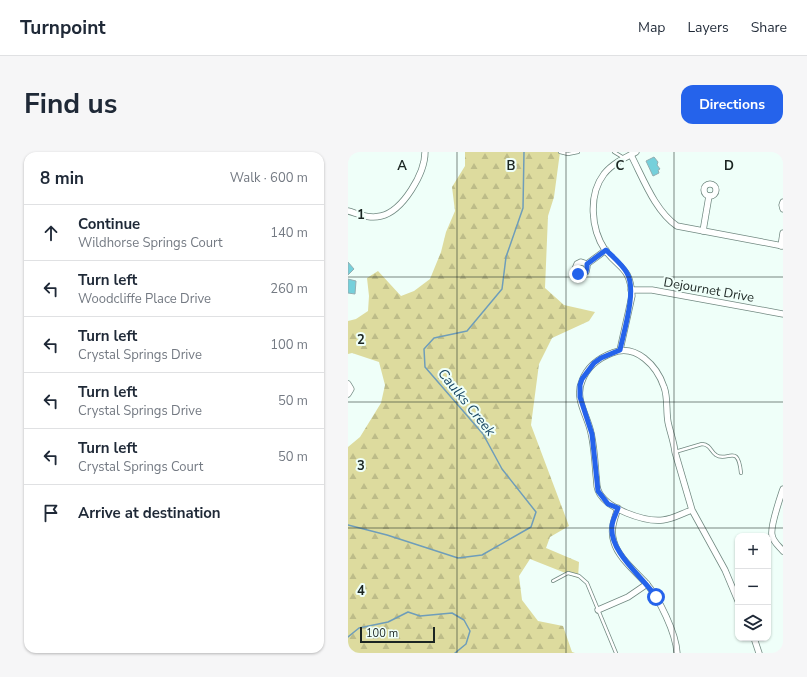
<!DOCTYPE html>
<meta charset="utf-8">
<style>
:root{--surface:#fff;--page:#f6f6f7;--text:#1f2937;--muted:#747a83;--line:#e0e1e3;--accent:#2563eb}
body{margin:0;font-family:"Nunito Sans",sans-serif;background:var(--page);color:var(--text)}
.controls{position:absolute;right:12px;bottom:12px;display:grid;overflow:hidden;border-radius:8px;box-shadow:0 1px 3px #0004}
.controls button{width:36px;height:36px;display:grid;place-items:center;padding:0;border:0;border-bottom:1px solid var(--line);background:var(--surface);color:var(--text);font:20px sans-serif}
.scale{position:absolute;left:12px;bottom:10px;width:75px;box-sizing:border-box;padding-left:4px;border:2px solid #1b2522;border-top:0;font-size:11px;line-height:14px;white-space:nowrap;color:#1b2522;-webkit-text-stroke:3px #effff9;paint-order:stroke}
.stop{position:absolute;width:12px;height:12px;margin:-9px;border:3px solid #2563eb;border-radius:50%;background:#fff}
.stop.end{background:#2563eb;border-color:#fff;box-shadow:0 1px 4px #0008}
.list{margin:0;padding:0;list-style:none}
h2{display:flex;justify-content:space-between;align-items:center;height:52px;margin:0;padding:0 16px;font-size:17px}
h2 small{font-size:13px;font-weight:400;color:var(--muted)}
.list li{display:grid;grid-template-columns:26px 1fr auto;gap:12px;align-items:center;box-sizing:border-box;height:56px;padding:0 16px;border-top:1px solid var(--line)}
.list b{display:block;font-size:15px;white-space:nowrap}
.list p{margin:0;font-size:13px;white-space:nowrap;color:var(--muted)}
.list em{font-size:13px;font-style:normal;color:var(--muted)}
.icon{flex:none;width:22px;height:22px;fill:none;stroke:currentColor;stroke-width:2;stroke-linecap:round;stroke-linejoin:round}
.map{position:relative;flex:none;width:435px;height:501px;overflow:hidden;border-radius:12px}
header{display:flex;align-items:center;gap:24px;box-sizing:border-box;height:56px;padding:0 20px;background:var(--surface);border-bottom:1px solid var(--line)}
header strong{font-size:19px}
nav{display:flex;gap:22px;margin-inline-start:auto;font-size:14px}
.intro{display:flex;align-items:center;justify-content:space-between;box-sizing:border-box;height:96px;padding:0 24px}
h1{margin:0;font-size:28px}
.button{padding:10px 18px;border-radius:12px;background:var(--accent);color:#fff;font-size:14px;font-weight:700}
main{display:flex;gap:24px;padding:0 24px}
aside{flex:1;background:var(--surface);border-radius:12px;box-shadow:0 1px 3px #0004}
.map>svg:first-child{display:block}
.forest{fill:url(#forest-firs)}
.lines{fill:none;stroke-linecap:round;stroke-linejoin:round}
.stream{stroke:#6e9dba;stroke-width:1.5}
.building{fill:#75d0db;stroke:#94aeb2}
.service-casing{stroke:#718981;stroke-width:4}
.minor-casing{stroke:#718981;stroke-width:7}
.service{stroke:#fff;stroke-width:2.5}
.minor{stroke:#fff;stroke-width:5.5}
.route{stroke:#2563eb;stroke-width:5}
.grid{fill:none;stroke:#1b2522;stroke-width:1;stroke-opacity:0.55}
.labels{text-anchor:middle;stroke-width:4;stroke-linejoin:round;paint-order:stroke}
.street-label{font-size:13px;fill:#1b2522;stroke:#effff9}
.water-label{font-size:14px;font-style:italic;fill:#174663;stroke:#effff9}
.grid-label{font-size:13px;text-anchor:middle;font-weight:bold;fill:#1b2522;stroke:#effff9;stroke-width:4;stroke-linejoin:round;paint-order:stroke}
</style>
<header>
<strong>Turnpoint</strong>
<nav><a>Map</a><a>Layers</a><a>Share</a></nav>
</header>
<div class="intro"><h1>Find us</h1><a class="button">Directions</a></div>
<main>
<aside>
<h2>8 min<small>Walk · 600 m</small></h2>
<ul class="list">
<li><svg class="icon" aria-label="ahead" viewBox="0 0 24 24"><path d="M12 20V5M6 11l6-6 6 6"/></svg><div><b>Continue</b><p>Wildhorse Springs Court</p></div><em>140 m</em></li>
<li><svg class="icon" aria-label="left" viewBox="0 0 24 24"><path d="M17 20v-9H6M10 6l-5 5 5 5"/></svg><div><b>Turn left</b><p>Woodcliffe Place Drive</p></div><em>260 m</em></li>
<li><svg class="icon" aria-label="left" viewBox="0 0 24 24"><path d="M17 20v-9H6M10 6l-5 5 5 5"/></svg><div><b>Turn left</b><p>Crystal Springs Drive</p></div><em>100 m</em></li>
<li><svg class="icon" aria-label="left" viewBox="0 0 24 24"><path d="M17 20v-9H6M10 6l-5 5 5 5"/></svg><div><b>Turn left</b><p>Crystal Springs Drive</p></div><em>50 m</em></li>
<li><svg class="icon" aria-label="left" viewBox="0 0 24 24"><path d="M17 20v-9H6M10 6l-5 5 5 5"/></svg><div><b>Turn left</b><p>Crystal Springs Court</p></div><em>50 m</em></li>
<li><svg class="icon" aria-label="arrive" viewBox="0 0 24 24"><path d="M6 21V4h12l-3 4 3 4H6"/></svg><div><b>Arrive at destination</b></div></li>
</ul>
</aside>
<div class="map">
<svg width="435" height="501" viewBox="0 0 435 501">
<defs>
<pattern id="forest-firs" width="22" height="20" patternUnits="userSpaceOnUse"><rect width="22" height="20" fill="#dddb9e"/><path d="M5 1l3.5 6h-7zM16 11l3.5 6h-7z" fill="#bdbc88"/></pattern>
</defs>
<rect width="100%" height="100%" fill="#effff9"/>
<polygon class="forest" points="117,0 212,0 206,45 200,64 197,136 216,153 247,160 241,169 204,186 191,212 183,273 221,374 202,385 198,396 231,410 230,426 182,407 171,424 174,448 190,469 215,474 224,500 227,501 0,501 0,295 12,285 33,251 37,233 31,210 4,201 0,202 0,169 8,167 20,159 21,144 19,126 30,119 53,144 66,139 82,127 93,100 98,80 107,59 104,35 117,14"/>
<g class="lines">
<g class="stream">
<polyline points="0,373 39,383 110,406 134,403 183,375 188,360 154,317 135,282 77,215 76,197 86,186 119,179 154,137 158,105 175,56 176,0"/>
<polyline points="0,485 11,476 40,470 60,460 72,464 104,461 116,468 122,479 118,492 107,501"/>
</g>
</g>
<g class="building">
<polygon points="306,5 310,10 309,13 312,17 310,18 311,21 305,24 298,9"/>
<polygon points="0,110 6,117 0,123"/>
<polygon points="0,127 8,129 7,142 0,141"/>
</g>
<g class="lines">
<g class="service-casing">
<g id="service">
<polyline points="212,0 220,2 230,0"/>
<polyline points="266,0 276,6"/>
<path d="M327 300 354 292C363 293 362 299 368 303 379 311 390 290 393 321"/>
<polyline points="205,429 220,421 231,424 239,431 268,501"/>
</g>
</g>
<g class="minor-casing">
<g id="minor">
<path d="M283 3C295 26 307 59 329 74L435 94"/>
<circle cx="362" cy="38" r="6"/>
<polyline points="435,50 434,53 435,57"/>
<path d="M0 59C11 62 21 67 33 64 55 59 77 21 77 0"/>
<polyline points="355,79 361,44"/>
<polyline points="433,94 435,81"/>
<polygon points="233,110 239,112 239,115 238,120 233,122 229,121 227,117 229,112"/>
<polyline points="239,112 258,98"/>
<polyline points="283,138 304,138 435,162"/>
<path d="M272 198 284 144C282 114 272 118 257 98 243 77 240 43 256 22 264 12 276 6 288 0"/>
<polyline points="0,232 3,237 0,242"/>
<path d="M435 337C432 346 422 375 424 383 425 390 431 394 435 399"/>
<path d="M270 356C266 368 262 378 266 390 270 405 287 419 298 431 311 446 328 481 329 501"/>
<path d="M344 358C335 361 325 367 315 368 297 370 257 357 250 338 248 333 249 328 248 323 247 309 246 294 243 281 240 264 226 247 234 229 239 215 251 206 264 201 288 191 309 214 316 235 320 245 318 259 320 270 322 280 326 290 327 300L344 358 377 418 390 449"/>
<polyline points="250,458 280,445 299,432"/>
<polyline points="406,486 411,501"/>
</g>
</g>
<use href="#service" class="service"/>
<use href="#minor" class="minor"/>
</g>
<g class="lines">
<path class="route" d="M230 122 238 120 239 115V112L258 98C265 105 274 112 279 121 289 138 276 179 272 198L253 206 246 211 234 227 232 233V245L244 282 250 339 260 352 270 356C268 362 264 369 264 374 261 400 295 425 308 445"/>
</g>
<path class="grid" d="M109 0V501M218 0V501M326 0V501M0 125H435M0 250H435M0 376H435"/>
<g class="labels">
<g class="street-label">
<text transform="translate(361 137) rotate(10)" y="5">Dejournet Drive</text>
</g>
<g class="water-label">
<text transform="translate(119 250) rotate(51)" y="5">Caulks Creek</text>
</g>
</g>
<g class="grid-label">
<text x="54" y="18">A</text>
<text x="163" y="18">B</text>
<text x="272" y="18">C</text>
<text x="381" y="18">D</text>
<text x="13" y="67">1</text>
<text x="13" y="192">2</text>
<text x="13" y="318">3</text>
<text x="13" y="443">4</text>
</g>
</svg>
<div class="controls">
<button>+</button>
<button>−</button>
<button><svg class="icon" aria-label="layers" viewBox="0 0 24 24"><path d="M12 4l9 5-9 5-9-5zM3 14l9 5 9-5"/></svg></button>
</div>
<div class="scale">100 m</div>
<div class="stop" style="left:308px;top:445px"></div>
<div class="stop end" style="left:230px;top:122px"></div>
</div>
</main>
